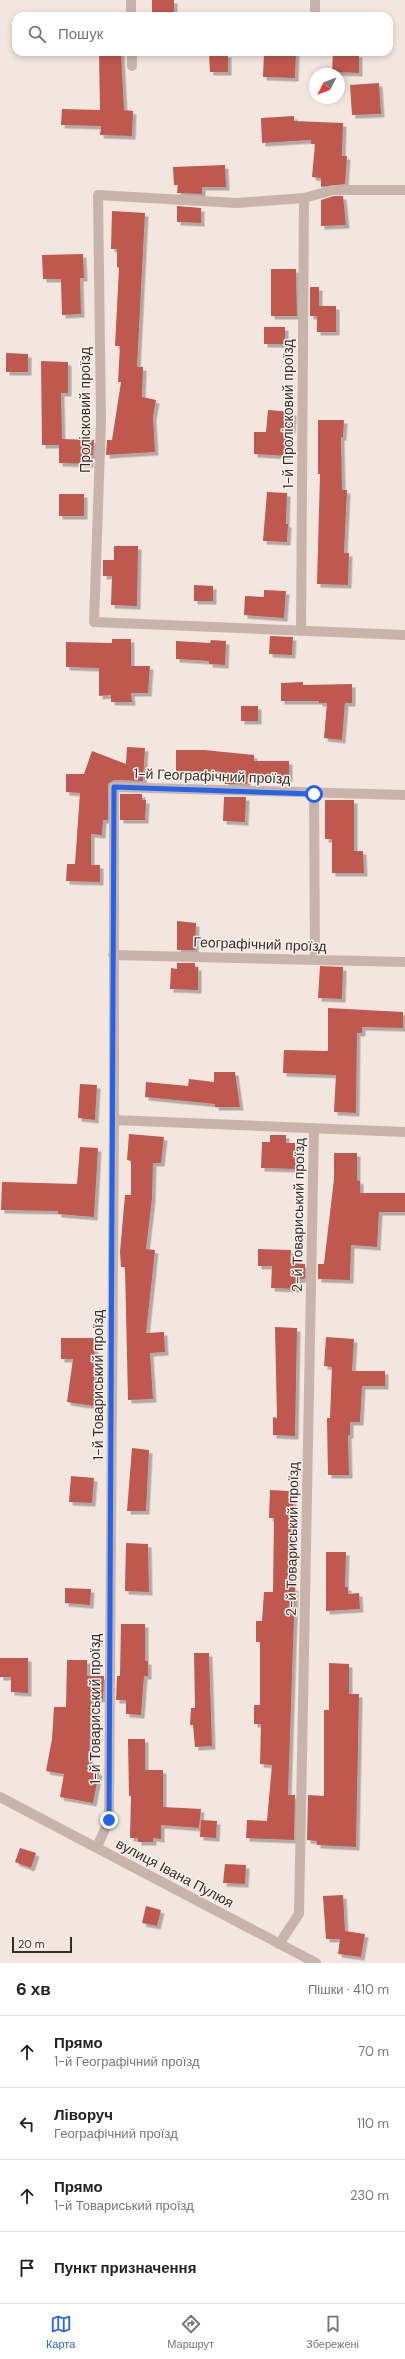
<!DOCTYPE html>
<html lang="uk">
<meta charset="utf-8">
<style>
:root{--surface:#fff;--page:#f2f2f2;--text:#222;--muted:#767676;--line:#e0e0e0;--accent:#2563eb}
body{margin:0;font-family:"DM Sans",sans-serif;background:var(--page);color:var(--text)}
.compass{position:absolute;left:309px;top:68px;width:36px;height:36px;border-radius:50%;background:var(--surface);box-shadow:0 2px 6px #0003;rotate:228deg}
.scale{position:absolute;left:12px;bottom:10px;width:60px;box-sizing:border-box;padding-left:4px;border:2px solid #372c2a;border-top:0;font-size:11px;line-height:14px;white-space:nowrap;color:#372c2a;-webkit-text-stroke:3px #f9f1eb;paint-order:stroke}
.stop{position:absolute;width:12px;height:12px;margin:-9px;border:3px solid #2563eb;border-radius:50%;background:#fff}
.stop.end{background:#2563eb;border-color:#fff;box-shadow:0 1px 4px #0008}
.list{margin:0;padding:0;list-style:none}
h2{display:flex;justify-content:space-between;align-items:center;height:52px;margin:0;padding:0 16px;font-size:17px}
h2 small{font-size:13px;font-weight:400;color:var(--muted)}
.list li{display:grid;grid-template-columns:26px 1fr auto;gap:12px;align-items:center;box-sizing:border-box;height:72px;padding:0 16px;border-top:1px solid var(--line)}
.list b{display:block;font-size:15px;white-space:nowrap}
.list p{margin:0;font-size:13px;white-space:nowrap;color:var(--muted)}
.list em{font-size:13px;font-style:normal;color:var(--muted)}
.icon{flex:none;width:22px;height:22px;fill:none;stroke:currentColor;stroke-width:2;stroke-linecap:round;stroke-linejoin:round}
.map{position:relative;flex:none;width:405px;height:1963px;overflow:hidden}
.search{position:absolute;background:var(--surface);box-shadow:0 2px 6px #0003;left:12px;right:12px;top:12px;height:44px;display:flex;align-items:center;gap:10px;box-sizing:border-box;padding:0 14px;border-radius:12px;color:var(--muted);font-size:15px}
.sheet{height:340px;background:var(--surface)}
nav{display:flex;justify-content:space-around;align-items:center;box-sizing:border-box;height:56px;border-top:1px solid var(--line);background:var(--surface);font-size:11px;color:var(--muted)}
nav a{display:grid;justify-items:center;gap:2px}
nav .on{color:var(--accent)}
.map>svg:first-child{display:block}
.building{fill:#bf584f;filter:url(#shadow)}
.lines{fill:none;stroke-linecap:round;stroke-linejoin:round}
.street{stroke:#c9b4ab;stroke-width:10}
.route{stroke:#2563eb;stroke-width:5}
.labels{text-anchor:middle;stroke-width:3;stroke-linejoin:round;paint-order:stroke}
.street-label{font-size:14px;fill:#372c2a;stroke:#f9f1eb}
</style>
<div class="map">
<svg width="405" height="1963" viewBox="0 0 405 1963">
<defs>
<filter id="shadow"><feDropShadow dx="3.5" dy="3.5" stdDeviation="0" flood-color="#0004"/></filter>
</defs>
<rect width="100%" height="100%" fill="#f2e6df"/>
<g class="building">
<rect x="152" y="0" width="22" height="16"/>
<polygon points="99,52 121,52 124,110 133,111 132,136 100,135 101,126 61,125 62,109 100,110"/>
<polygon points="264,52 296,52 295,78 263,77"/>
<polygon points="333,52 359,54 359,73 332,72"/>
<polygon points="209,54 228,54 228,72 210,72"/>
<polygon points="379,83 381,114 352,115 350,85"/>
<polygon points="294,116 294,121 343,123 342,156 347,156 345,184 321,187 321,178 312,177 315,144 311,144 311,140 262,143 261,118"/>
<polygon points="225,165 226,187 202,187 202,194 177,193 178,185 174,185 173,167"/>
<polygon points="334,196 343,196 346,225 321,226 321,200"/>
<polygon points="177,206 201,208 201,223 177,222"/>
<polygon points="112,211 145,213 137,367 143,367 142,397 156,400 153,417 155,452 106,455 107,440 112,440 121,382 118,382 120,346 115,346 119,268 117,267 117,249 111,249"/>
<polygon points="83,254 84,278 80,278 81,314 62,315 61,279 43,279 42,255"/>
<polygon points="271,269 296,269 297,316 271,316"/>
<polygon points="310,287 319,287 319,306 336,306 336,332 317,332 317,316 310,316"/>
<rect x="264" y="327" width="21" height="17"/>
<polygon points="6,353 28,354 28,372 6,372"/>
<polygon points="41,361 68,362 68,393 61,393 62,439 94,440 93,455 90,455 90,464 59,463 59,445 42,445"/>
<polygon points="268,410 293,412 292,430 288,430 287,456 254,454 254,432 266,432"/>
<polygon points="318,420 344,420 343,437 341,437 342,490 347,490 344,553 349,553 348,585 317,584 320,474 318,474"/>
<polygon points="267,492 287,493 286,524 288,524 287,542 263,541"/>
<rect x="59" y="494" width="25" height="22"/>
<polygon points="114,546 138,546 137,606 111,605 112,576 103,576 103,560 114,560"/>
<polygon points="194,585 213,586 213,601 194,601"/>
<polygon points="264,590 286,591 284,618 244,615 245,596 264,597"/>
<polygon points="270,636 293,637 292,655 269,654"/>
<polygon points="112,639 131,639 131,666 150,666 148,693 131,693 132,702 111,702 111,695 99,696 99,668 66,667 66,642 112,643"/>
<polygon points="211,640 226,641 225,665 209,664 209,661 176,659 176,641 210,643"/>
<polygon points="303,682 303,685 352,684 352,703 345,703 342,740 324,738 327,703 319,703 319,701 281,701 281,683"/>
<rect x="241" y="706" width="17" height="15"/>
<polygon points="127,747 145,748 143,781 114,780 108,784 108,820 103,820 102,835 91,834 91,865 100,865 100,882 66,881 67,864 75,864 80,793 66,792 66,774 84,774 92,751 126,764"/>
<polygon points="176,750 204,750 254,755 254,761 289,761 289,778 247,777 247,784 225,784 225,775 219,774 220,771 176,771"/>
<polygon points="120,794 142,794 142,800 146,800 145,820 120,820"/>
<polygon points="224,797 246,797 245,822 223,821"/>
<polygon points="325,800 354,800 354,851 363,851 364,873 332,873 332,839 325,839"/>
<polygon points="177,921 196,923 195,950 177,950"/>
<polygon points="177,963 195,963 195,967 198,967 198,990 170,989 171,968 177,969"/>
<polygon points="320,966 343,967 342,999 318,998"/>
<polygon points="328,1008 403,1012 403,1028 362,1027 362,1033 357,1033 356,1113 334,1112 336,1075 283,1073 284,1050 328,1051"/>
<polygon points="214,1072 235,1072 240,1107 215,1107 215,1104 145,1097 146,1082 188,1086 189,1079 214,1082"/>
<polygon points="80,1084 97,1085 95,1120 78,1118"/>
<polygon points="129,1134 164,1137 161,1163 153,1163 152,1198 146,1249 155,1250 146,1333 164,1332 165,1352 150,1353 153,1399 128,1400 125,1267 121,1267 120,1252 125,1195 131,1195 131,1161 127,1160"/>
<polygon points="270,1135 286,1135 286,1143 295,1143 295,1169 261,1168 262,1142 270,1142"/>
<polygon points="80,1147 98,1148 94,1217 58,1214 58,1211 1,1210 2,1182 77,1184"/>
<polygon points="334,1153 357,1153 357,1180 360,1181 360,1193 405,1193 405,1212 379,1212 377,1247 351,1245 350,1280 318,1279 318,1264 324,1264 334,1179"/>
<polygon points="258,1249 291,1250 290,1263 305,1264 305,1278 298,1280 298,1289 271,1288 272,1266 258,1266"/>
<polygon points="275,1327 297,1328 295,1436 273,1435 273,1417 277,1418"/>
<polygon points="326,1337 354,1339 352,1371 385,1371 385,1386 362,1386 360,1422 350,1422 350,1435 348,1435 349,1475 328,1475 327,1418 330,1418 332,1367 324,1366"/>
<polygon points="61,1338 95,1338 94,1386 97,1386 94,1406 67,1402 73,1359 61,1359"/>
<polygon points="132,1448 149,1450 146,1511 127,1511"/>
<polygon points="71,1476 94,1478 92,1503 69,1502"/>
<polygon points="270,1490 289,1491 288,1498 293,1499 292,1587 295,1588 288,1795 295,1795 294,1840 246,1838 247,1820 267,1821 272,1765 260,1764 261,1724 254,1724 254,1705 260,1705 260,1642 256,1642 256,1621 262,1621 264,1592 273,1592 274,1518 269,1518"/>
<polygon points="126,1543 148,1544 149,1592 125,1591"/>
<polygon points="326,1552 346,1552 345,1587 348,1587 348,1594 359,1593 360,1609 326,1611"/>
<polygon points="65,1588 91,1589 90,1605 65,1603"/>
<polygon points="121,1624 145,1624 145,1661 148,1661 148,1676 144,1676 141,1715 126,1714 126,1700 116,1700 117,1676 120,1676"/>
<polygon points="194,1653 209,1653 212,1746 195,1747 193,1725 190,1725 191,1708 195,1708"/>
<polygon points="0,1658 28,1658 28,1693 11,1692 11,1677 0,1677"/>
<polygon points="67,1660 87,1660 87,1676 104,1676 103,1699 91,1699 89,1770 99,1772 93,1803 60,1797 64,1774 46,1771 52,1739 54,1707 66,1707"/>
<polygon points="329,1663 349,1664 349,1694 359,1694 356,1847 317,1845 317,1841 307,1840 308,1795 324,1796 324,1710 329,1710"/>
<polygon points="128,1739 145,1739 145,1770 163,1770 163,1807 201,1809 199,1828 161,1825 161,1839 153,1838 153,1842 138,1842 138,1838 130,1838 131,1796 129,1796"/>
<polygon points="201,1820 217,1821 216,1838 200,1837"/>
<polygon points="20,1848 36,1853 31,1868 15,1862"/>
<polygon points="225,1864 246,1865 245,1884 223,1883"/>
<polygon points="343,1895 345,1931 365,1934 361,1957 338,1954 340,1939 326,1939 323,1896"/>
<polygon points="146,1906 161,1910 157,1926 142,1923"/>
</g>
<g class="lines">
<g class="street">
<polyline points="131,0 131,16"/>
<polyline points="315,16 315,0"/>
<polyline points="132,52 132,66"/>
<polyline points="405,190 333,190 304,198 236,203 98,195 101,421 94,622 405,635"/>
<polyline points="301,631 304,198"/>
<polyline points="314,793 315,960"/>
<polyline points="113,955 405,962"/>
<polyline points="114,1120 114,787 405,795"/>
<polyline points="0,1797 316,1963"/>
<polyline points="97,1847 109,1820 114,1120 405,1132"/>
<polyline points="279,1944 299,1914 314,1128"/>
</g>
</g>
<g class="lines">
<polyline class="route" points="109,1820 114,787 314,794"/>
</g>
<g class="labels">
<g class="street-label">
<text transform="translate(85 410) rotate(-90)" y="5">Пролісковий проїзд</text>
<text transform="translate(288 414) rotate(-90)" y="5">1-й Пролісковий проїзд</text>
<text transform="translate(212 776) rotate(2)" y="5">1-й Географічний проїзд</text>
<text transform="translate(260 944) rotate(2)" y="5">Географічний проїзд</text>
<text transform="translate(298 1215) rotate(-89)" y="5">2-й Товариський проїзд</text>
<text transform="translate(98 1385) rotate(-90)" y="5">1-й Товариський проїзд</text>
<text transform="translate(292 1539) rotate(-89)" y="5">2-й Товариський проїзд</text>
<text transform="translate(95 1709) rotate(-90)" y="5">1-й Товариський проїзд</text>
<text transform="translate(175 1873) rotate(28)" y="5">вулиця Івана Пулюя</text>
</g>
</g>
</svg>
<svg class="compass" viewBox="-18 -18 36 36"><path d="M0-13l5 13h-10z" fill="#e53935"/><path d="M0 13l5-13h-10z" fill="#767676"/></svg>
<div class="scale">20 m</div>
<div class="stop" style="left:314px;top:794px"></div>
<div class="stop end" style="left:109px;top:1820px"></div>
<div class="search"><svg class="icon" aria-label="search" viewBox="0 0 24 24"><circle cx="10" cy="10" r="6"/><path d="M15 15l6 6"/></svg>Пошук</div>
</div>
<section class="sheet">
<h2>6 хв<small>Пішки · 410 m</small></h2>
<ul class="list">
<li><svg class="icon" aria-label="ahead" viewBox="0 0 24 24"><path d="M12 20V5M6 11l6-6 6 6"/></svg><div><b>Прямо</b><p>1-й Географічний проїзд</p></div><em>70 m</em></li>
<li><svg class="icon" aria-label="left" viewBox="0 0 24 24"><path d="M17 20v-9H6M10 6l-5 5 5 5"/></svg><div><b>Ліворуч</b><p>Географічний проїзд</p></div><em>110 m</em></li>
<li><svg class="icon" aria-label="ahead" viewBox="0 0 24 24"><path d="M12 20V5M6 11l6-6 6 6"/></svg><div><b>Прямо</b><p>1-й Товариський проїзд</p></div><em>230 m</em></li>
<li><svg class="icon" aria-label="arrive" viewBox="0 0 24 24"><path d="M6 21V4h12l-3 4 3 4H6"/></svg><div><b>Пункт призначення</b></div></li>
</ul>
</section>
<nav>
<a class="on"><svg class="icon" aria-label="map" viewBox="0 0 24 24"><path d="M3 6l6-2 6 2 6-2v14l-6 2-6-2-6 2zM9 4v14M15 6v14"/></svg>Карта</a>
<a><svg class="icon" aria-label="directions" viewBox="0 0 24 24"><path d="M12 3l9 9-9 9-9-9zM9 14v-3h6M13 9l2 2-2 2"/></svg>Маршрут</a>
<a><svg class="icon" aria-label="saved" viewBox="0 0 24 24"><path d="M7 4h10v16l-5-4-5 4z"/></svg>Збережені</a>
</nav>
